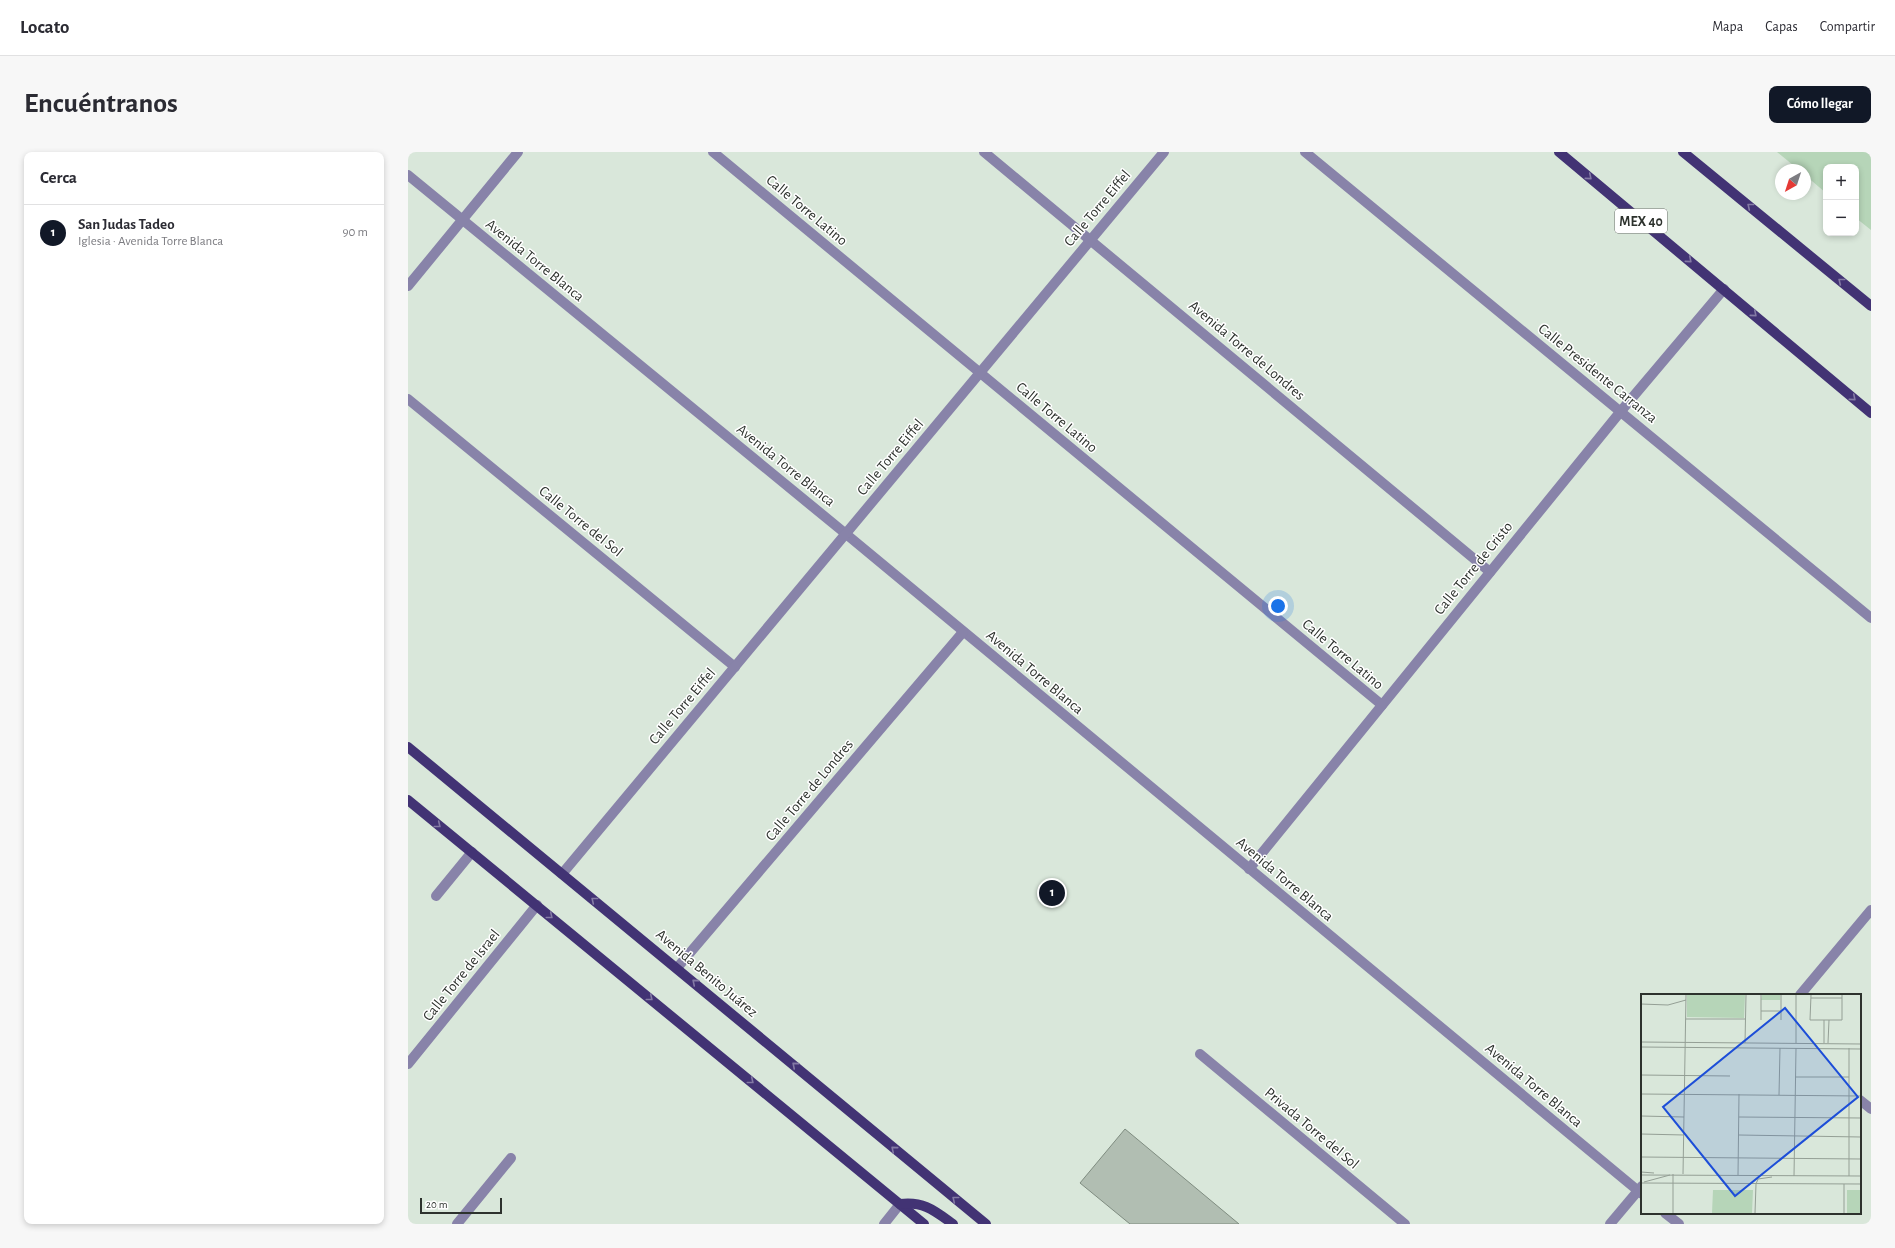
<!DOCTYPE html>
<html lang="es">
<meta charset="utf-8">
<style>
:root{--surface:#fff;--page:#f7f7f7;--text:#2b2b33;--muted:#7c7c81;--line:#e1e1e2;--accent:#111827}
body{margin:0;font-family:"Alegreya Sans",sans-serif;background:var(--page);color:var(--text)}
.controls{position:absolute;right:12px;top:12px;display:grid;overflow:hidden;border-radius:8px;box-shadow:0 2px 6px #0003}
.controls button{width:36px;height:36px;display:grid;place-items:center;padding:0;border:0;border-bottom:1px solid var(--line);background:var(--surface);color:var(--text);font:20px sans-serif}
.compass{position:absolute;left:1367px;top:12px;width:36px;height:36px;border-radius:50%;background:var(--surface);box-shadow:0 2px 6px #0003;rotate:219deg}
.scale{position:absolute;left:12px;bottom:10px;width:82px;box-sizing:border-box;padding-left:4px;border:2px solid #2d322d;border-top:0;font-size:11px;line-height:14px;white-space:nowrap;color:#2d322d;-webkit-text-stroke:3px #fff;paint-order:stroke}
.you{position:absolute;left:870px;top:454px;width:14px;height:14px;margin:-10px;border:3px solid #fff;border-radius:50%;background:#1a73e8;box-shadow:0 0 0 6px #1a73e833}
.badge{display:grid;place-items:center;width:26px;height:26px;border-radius:50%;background:var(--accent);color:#fff;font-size:13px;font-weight:700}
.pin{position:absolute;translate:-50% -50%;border:2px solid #fff;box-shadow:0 1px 4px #0006}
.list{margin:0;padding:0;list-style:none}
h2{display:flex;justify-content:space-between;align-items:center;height:52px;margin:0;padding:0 16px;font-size:17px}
h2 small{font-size:13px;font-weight:400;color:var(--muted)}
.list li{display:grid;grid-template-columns:26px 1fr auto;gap:12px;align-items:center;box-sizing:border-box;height:56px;padding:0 16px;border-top:1px solid var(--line)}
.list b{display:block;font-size:15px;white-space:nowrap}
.list p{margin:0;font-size:13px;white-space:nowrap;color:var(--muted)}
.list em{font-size:13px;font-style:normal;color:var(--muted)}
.map{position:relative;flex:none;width:1463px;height:1072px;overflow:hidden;border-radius:8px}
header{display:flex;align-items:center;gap:24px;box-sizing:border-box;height:56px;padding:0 20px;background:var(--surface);border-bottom:1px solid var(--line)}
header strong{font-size:19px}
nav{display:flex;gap:22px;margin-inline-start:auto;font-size:14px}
.intro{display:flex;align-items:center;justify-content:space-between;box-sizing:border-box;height:96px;padding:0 24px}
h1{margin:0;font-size:28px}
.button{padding:10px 18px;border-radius:8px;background:var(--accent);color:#fff;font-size:14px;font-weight:700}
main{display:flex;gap:24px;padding:0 24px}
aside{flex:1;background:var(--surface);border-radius:8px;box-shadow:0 2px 6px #0003}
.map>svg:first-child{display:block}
.green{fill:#b6d5b8}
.building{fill:#b1beb2;stroke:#7f8c80}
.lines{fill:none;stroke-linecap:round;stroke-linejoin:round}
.minor{stroke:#8883a9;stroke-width:10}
.major{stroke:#423374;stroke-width:10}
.oneway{stroke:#847aa5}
.labels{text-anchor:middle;stroke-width:3;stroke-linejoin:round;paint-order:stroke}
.shield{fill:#fff;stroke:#6c706c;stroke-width:1}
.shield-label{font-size:14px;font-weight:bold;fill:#2d322d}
.street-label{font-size:15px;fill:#2d322d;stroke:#fff}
.inset-road{fill:none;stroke:#949f95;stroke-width:1}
.view{fill:#1d4ed8;fill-opacity:0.15;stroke:#1d4ed8;stroke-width:2}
.inset-edge{fill:none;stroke:#2d322d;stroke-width:2}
</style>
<header>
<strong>Locato</strong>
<nav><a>Mapa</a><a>Capas</a><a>Compartir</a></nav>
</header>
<div class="intro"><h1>Encuéntranos</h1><a class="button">Cómo llegar</a></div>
<main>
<aside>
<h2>Cerca<small></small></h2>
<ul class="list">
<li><span class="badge">1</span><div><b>San Judas Tadeo</b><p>Iglesia · Avenida Torre Blanca</p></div><em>90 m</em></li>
</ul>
</aside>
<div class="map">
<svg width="1463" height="1072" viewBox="0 0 1463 1072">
<rect width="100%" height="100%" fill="#d9e7da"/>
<polygon class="green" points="1369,0 1463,0 1463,78 1448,66 1448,15 1418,15 1418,41 1397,23 1397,18 1391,18"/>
<polygon class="building" points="717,977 831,1072 722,1072 672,1031"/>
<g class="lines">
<g class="minor">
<polyline points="305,0 974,553"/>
<polyline points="576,0 1082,420"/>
<polyline points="897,0 1463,466"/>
<polyline points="0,23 438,382 1234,1042"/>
<polyline points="0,134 110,0"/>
<polyline points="0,247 327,515"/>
<polyline points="841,717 1213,259 1316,137"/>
<polyline points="154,722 756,0"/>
<polyline points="28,744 64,700"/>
<polyline points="269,816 555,480"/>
<polyline points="1392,843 1463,758"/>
<polyline points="792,902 997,1072"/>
<polyline points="0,912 129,753"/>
<polyline points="1452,948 1463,957"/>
<polyline points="1257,1061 1271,1072"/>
<polyline points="49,1072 103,1006"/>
<polyline points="476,1072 492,1052"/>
<polyline points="1202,1072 1234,1034"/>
</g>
<g class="major">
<polyline points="1151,0 1463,261"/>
<polyline points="1275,0 1463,154"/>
<polyline points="0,595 578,1072"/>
<polyline points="0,648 516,1072"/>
<path d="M492 1052C516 1049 527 1059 545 1072"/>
</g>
</g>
<defs><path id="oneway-chevron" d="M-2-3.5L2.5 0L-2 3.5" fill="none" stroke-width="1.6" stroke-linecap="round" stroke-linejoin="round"/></defs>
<g class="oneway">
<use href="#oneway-chevron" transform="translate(1181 25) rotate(40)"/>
<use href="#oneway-chevron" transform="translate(1342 54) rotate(-141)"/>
<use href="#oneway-chevron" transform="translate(1281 108) rotate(40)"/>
<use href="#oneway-chevron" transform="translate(1433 129) rotate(-141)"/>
<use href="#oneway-chevron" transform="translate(1346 162) rotate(40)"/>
<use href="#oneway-chevron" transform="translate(1445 246) rotate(40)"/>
<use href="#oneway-chevron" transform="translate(30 673) rotate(39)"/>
<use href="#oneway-chevron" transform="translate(186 748) rotate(-141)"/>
<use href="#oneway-chevron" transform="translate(142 764) rotate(39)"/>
<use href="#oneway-chevron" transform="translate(287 830) rotate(-140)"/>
<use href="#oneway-chevron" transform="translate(242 846) rotate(39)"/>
<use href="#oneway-chevron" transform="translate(387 913) rotate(-140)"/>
<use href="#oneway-chevron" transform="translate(343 929) rotate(39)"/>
<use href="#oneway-chevron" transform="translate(486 997) rotate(-140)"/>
<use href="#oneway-chevron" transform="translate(547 1047) rotate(-141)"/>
</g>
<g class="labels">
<rect class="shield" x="1207" y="57" width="52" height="24" rx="3"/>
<g class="shield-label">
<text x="1233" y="74">MEX 40</text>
</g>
<g class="street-label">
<text transform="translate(689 56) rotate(-50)" y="5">Calle Torre Eiffel</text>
<text transform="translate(399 58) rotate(40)" y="5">Calle Torre Latino</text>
<text transform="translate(127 108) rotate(39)" y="5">Avenida Torre Blanca</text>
<text transform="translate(839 198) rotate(40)" y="5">Avenida Torre de Londres</text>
<text transform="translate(1190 221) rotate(39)" y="5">Calle Presidente Carranza</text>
<text transform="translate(649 265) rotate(40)" y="5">Calle Torre Latino</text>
<text transform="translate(482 305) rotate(-50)" y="5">Calle Torre Eiffel</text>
<text transform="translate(378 313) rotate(39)" y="5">Avenida Torre Blanca</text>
<text transform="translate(173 369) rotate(39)" y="5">Calle Torre del Sol</text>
<text transform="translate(1065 416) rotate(-51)" y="5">Calle Torre de Cristo</text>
<text transform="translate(935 502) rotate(40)" y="5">Calle Torre Latino</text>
<text transform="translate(627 520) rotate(40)" y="5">Avenida Torre Blanca</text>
<text transform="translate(274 554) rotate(-50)" y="5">Calle Torre Eiffel</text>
<text transform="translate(401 638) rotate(-50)" y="5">Calle Torre de Londres</text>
<text transform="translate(877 727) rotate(40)" y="5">Avenida Torre Blanca</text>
<text transform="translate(299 821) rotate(40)" y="5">Avenida Benito Juárez</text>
<text transform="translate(53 823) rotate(-51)" y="5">Calle Torre de Israel</text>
<text transform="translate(1126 933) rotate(40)" y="5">Avenida Torre Blanca</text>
<text transform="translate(904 976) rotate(40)" y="5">Privada Torre del Sol</text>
</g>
</g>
<g transform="translate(1233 842)">
<rect width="220" height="220" fill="#d9e7da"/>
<path d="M46 1H104L103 24 46 23ZM121 1H139V6H120ZM72 196H112L111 219H71ZM206 196H220V219H206Z" fill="#b6d5b8"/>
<path class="inset-road" d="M155 1V49M170 1 169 26H201V1M170 4H201M0 10 27 11 45 6M120 17H140M45 25H105M120 26V1M140 26V1M0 48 220 50M104 49 105 1M183 49V26M187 49 188 26M0 53 220 55M0 81 89 82M154 83H208M0 100 220 102M138 101 139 54M0 122 43 123M98 123 220 124M0 140 43 141M98 141 220 143M0 163 220 165M0 178 13 179M42 180 45 1M0 181 220 182M97 181 98 100M153 182 155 54M208 182V54M3 188 29 181M0 189 220 190M115 190 117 185 131 183M32 219V180M114 219 115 190M203 219V190"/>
<path class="view" d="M144 14 217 103 94 202 22 113Z"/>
<rect width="220" height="220" class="inset-edge"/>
</g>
</svg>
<div class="controls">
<button>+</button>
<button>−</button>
</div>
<svg class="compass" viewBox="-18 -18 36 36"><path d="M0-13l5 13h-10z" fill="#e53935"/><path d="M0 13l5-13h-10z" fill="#7c7c81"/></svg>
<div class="scale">20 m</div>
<div class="you"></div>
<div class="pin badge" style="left:644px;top:741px">1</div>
</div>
</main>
